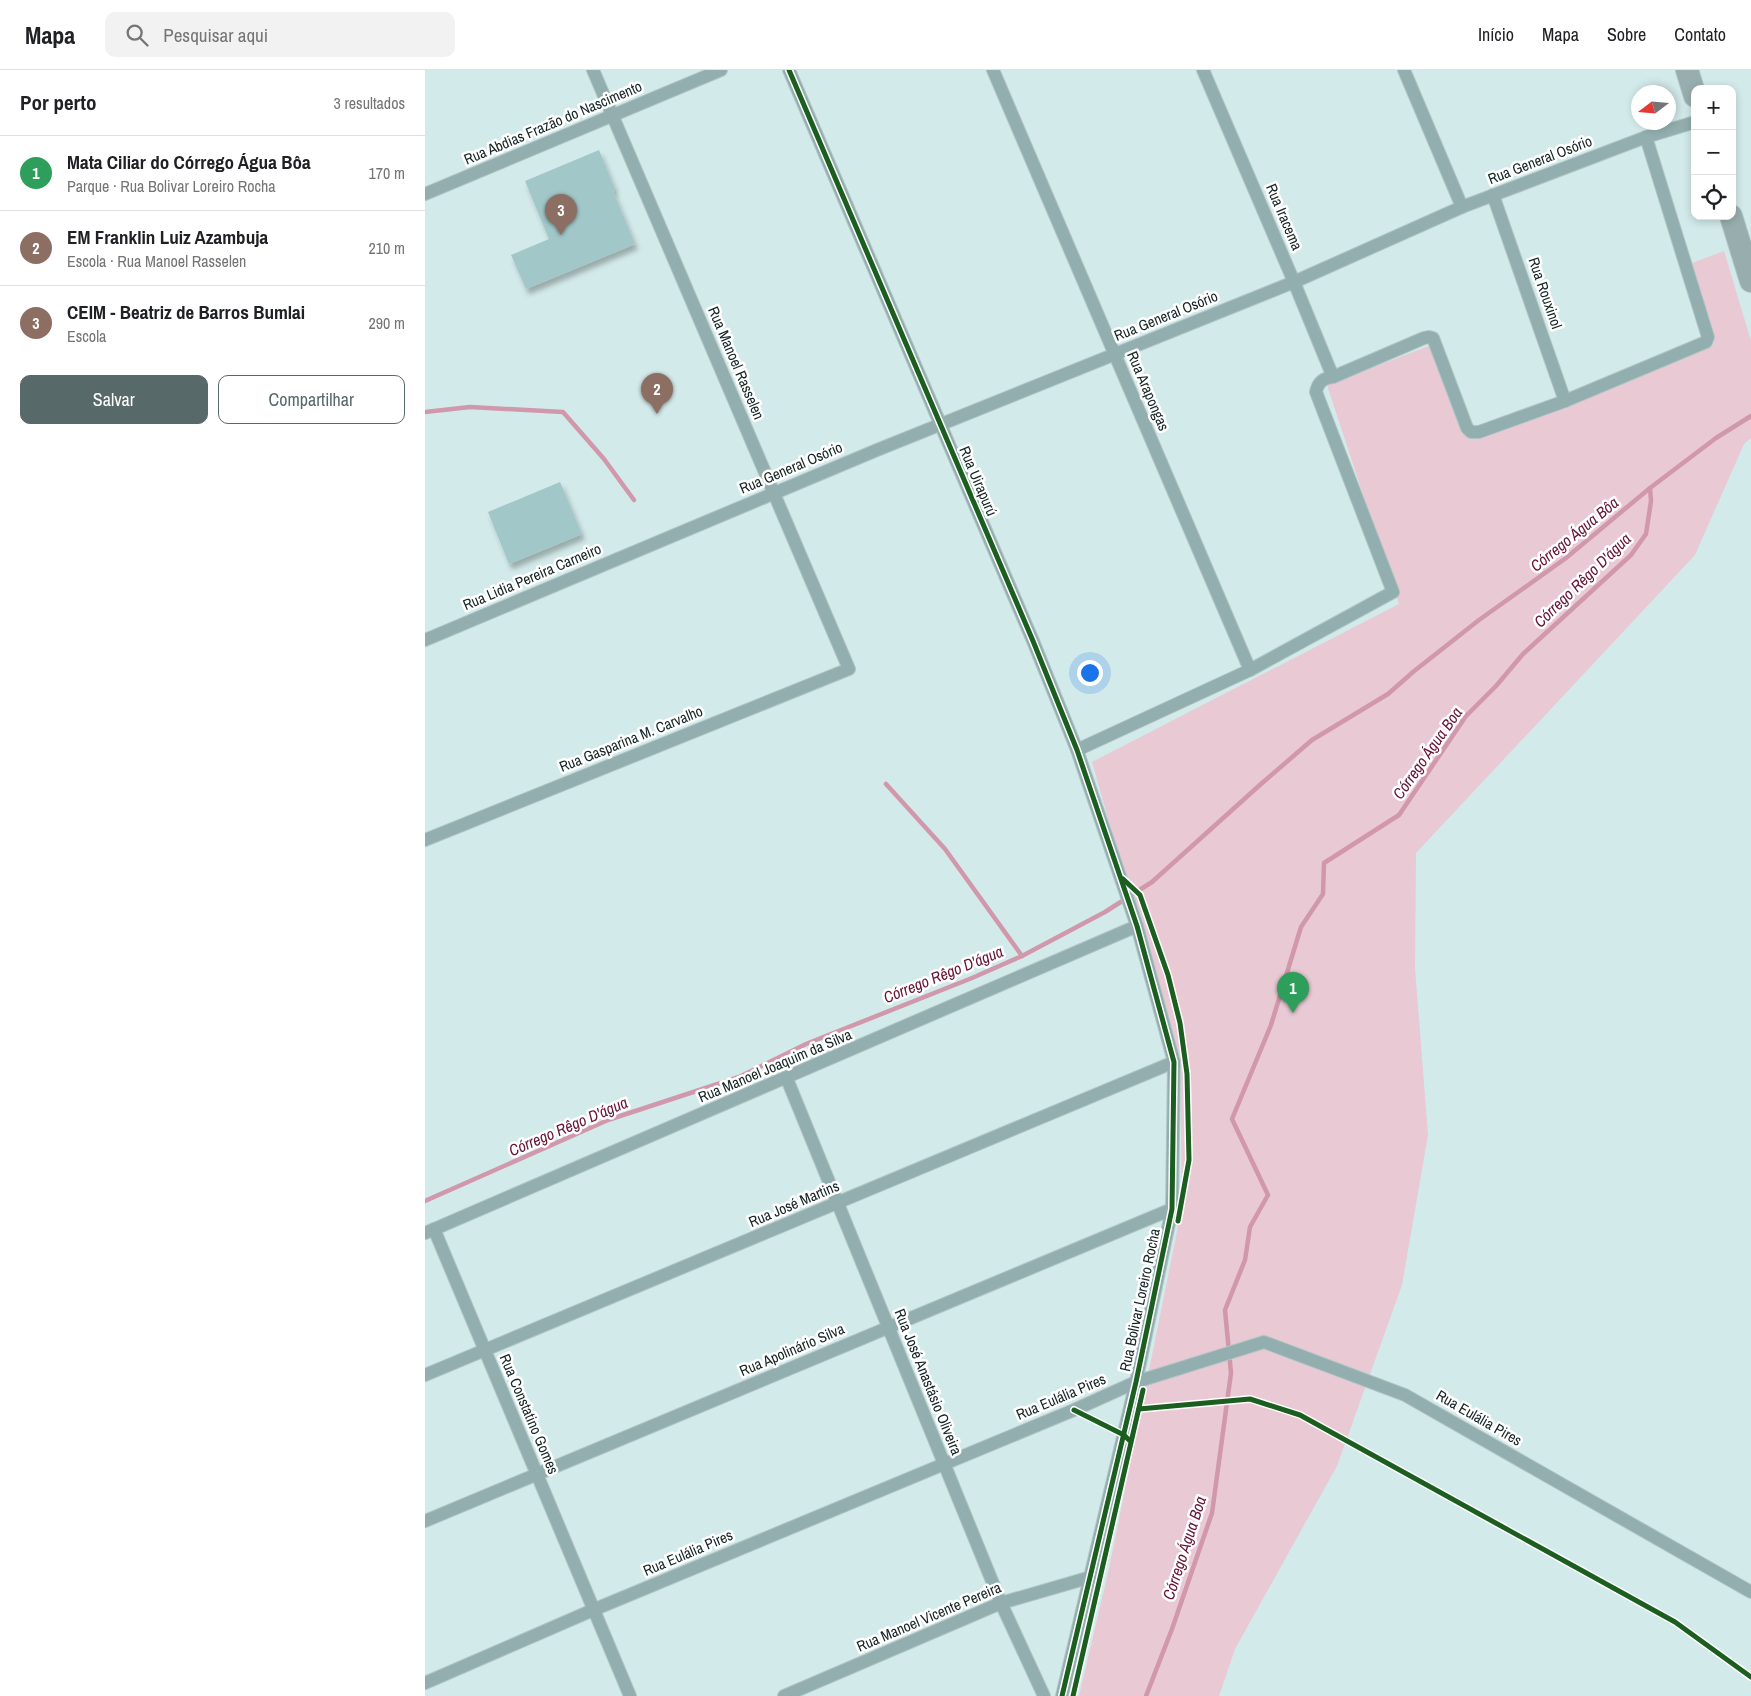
<!DOCTYPE html>
<html lang="pt">
<meta charset="utf-8">
<style>
:root{--surface:#fff;--page:#f2f2f2;--text:#202124;--muted:#757577;--line:#e0e0e0;--accent:#586969}
body{margin:0;font-family:"Archivo Narrow",sans-serif;background:var(--page);color:var(--text)}
.controls{position:absolute;right:15px;top:15px;display:grid;overflow:hidden;border-radius:10px;box-shadow:0 2px 8px #0003}
.controls button{width:45px;height:45px;display:grid;place-items:center;padding:0;border:0;border-bottom:1px solid var(--line);background:var(--surface);color:var(--text);font:25px sans-serif}
.compass{position:absolute;left:1206px;top:15px;width:45px;height:45px;border-radius:50%;background:var(--surface);box-shadow:0 2px 8px #0003;rotate:254deg}
.you{position:absolute;left:664px;top:602px;width:18px;height:18px;margin:-12px;border:4px solid #fff;border-radius:50%;background:#1a73e8;box-shadow:0 0 0 8px #1a73e833}
.badge{display:grid;place-items:center;width:32px;height:32px;border-radius:50%;background:var(--accent);color:#fff;font-size:16px;font-weight:700}
.pin{position:absolute;translate:-50% -41px;filter:drop-shadow(0 1px 2px #0008)}
.pin::after{content:'';position:absolute;top:26px;width:18px;height:15px;background:inherit;clip-path:polygon(0 0,100% 0,50% 100%)}
.list{margin:0;padding:0;list-style:none}
h2{display:flex;justify-content:space-between;align-items:center;height:65px;margin:0;padding:0 20px;font-size:21px}
h2 small{font-size:16px;font-weight:400;color:var(--muted)}
.list li{display:grid;grid-template-columns:32px 1fr auto;gap:15px;align-items:center;box-sizing:border-box;height:75px;padding:0 20px;border-top:1px solid var(--line)}
.list b{display:block;font-size:19px;white-space:nowrap}
.list p{margin:0;font-size:16px;white-space:nowrap;color:var(--muted)}
.list em{font-size:16px;font-style:normal;color:var(--muted)}
.actions{display:flex;gap:10px;padding:15px 20px}
.actions a{flex:1;padding:11px 0;border:1px solid var(--accent);border-radius:10px;text-align:center;font-size:18px;color:var(--accent)}
.actions .main{background:var(--accent);color:#fff}
.icon{flex:none;width:28px;height:28px;fill:none;stroke:currentColor;stroke-width:2;stroke-linecap:round;stroke-linejoin:round}
.map{position:relative;flex:none;width:1326px;height:1626px;overflow:hidden}
header{display:flex;align-items:center;gap:30px;box-sizing:border-box;height:70px;padding:0 25px;background:var(--surface);border-bottom:1px solid var(--line)}
header strong{font-size:24px}
nav{display:flex;gap:28px;margin-inline-start:auto;font-size:18px}
.search{width:350px;height:45px;background:var(--page);display:flex;align-items:center;gap:12px;box-sizing:border-box;padding:0 18px;border-radius:10px;color:var(--muted);font-size:19px}
main{display:flex}
aside{flex:1;background:var(--surface)}
.map>svg:first-child{display:block}
.green{fill:#e8c9d4}
.lines{fill:none;stroke-linecap:round;stroke-linejoin:round}
.stream{stroke:#d197ab;stroke-width:4.5}
.building{fill:#a2c7c8;filter:url(#shadow)}
.street-casing{stroke:#b2c5c5;stroke-width:14}
.highway-casing{stroke:#b2c5c5;stroke-width:24}
.street{stroke:#92aeae;stroke-width:12}
.highway{stroke:#98aeae;stroke-width:22}
.cycleway-casing{stroke:#fff;stroke-width:8}
.cycleway{stroke:#1b5e20;stroke-width:5}
.labels{text-anchor:middle;stroke-width:5;stroke-linejoin:round;paint-order:stroke}
.street-label{font-size:15px;fill:#152424;stroke:#fff}
.water-label{font-size:16px;font-style:italic;fill:#671435;stroke:#fff}
</style>
<header>
<strong>Mapa</strong>
<div class="search"><svg class="icon" aria-label="search" viewBox="0 0 24 24"><circle cx="10" cy="10" r="6"/><path d="M15 15l6 6"/></svg>Pesquisar aqui</div>
<nav><a>Início</a><a>Mapa</a><a>Sobre</a><a>Contato</a></nav>
</header>
<main>
<aside>
<h2>Por perto<small>3 resultados</small></h2>
<ul class="list">
<li><span class="badge" style="background:#2e9e5b">1</span><div><b>Mata Ciliar do Córrego Água Bôa</b><p>Parque · Rua Bolivar Loreiro Rocha</p></div><em>170 m</em></li>
<li><span class="badge" style="background:#8d6e63">2</span><div><b>EM Franklin Luiz Azambuja</b><p>Escola · Rua Manoel Rasselen</p></div><em>210 m</em></li>
<li><span class="badge" style="background:#8d6e63">3</span><div><b>CEIM - Beatriz de Barros Bumlai</b><p>Escola</p></div><em>290 m</em></li>
</ul>
<div class="actions"><a class="main">Salvar</a><a>Compartilhar</a></div>
</aside>
<div class="map">
<svg width="1326" height="1626" viewBox="0 0 1326 1626">
<defs>
<filter id="shadow"><feDropShadow dx="3" dy="5.5" stdDeviation="2.5" flood-color="#0004"/></filter>
</defs>
<rect width="100%" height="100%" fill="#d3eaea"/>
<polygon class="green" points="1299,181 1326,271 1326,368 1319,374 1270,485 991,783 990,898 1003,1065 977,1215 912,1396 810,1579 794,1626 654,1626 684,1499 757,1137 755,988 718,857 701,811 667,692 974,534 902,315 1009,274 1048,364 1288,270 1262,195"/>
<g class="lines">
<g class="stream">
<polyline points="0,342 45,337 138,342 179,389 209,430"/>
<polyline points="461,714 520,779 597,886"/>
<polyline points="0,1131 183,1050 314,1007 381,974 547,908 597,886 680,842 727,812 836,714 887,670 963,624 988,602 1054,550 1141,488 1225,418 1291,368 1326,346"/>
<polyline points="721,1626 747,1559 787,1443 806,1303 800,1240 820,1190 825,1157 843,1125 807,1049 846,955 876,857 898,824 899,793 974,745 1041,646 1071,616 1098,584 1206,485 1221,464 1226,431 1225,418"/>
</g>
</g>
<g class="building">
<polygon points="174,80 190,119 188,121 210,174 101,219 86,185 124,169 100,111"/>
<polygon points="135,412 157,464 84,494 63,442"/>
</g>
<g class="lines">
<g class="street-casing">
<g id="street">
<polyline points="364,0 608,571 652,680 712,856 749,992 747,1139 711,1312 637,1626"/>
<polyline points="568,0 825,600"/>
<polyline points="778,0 869,212 908,307"/>
<polyline points="979,0 1037,137"/>
<polyline points="0,124 296,0"/>
<polyline points="1068,125 1140,331"/>
<polyline points="0,570 452,380 869,212 1037,137 1221,67 1270,52"/>
<path d="M652 680 825 600 968 522 891 322C893 312 898 308 908 307L999 268 1004 267 1008 268 1042 358 1046 362H1054L1140 331 1281 272 1283 267 1221 67"/>
<polyline points="0,770 424,599 168,0"/>
<polyline points="362,1009 576,1533 619,1626"/>
<polyline points="9,1159 205,1626"/>
<polyline points="0,1163 712,856"/>
<polyline points="0,1305 749,992"/>
<polyline points="0,1451 747,1139"/>
<polyline points="0,1613 168,1540 649,1340 711,1312 839,1272 980,1325 1326,1522"/>
<polyline points="359,1626 576,1533 666,1507"/>
</g>
</g>
<g class="highway-casing">
<g id="highway">
<polyline points="1262,0 1270,26"/>
<polyline points="1306,146 1326,211"/>
</g>
</g>
<use href="#street" class="street"/>
<use href="#highway" class="highway"/>
<g class="cycleway-casing">
<g id="cycleway">
<polyline points="364,0 608,571 652,680 712,856 749,992 747,1139 711,1312 637,1626"/>
<polyline points="698,809 715,825 743,905 755,953 762,1004 764,1090 753,1151"/>
<polyline points="714,1339 825,1329 875,1345 1250,1552 1326,1607"/>
<polyline points="649,1340 699,1365 704,1370"/>
<polyline points="648,1626 718,1320"/>
</g>
</g>
<use href="#cycleway" class="cycleway"/>
</g>
<g class="labels">
<g class="street-label">
<text transform="translate(128 53) rotate(-23)" y="5">Rua Abdias Frazão do Nascimento</text>
<text transform="translate(1115 90) rotate(-21)" y="5">Rua General Osório</text>
<text transform="translate(859 147) rotate(67)" y="5">Rua Iracema</text>
<text transform="translate(1120 223) rotate(71)" y="5">Rua Rouxinol</text>
<text transform="translate(741 246) rotate(-22)" y="5">Rua General Osório</text>
<text transform="translate(311 293) rotate(67)" y="5">Rua Manoel Rasselen</text>
<text transform="translate(723 321) rotate(67)" y="5">Rua Arapongas</text>
<text transform="translate(366 398) rotate(-23)" y="5">Rua General Osório</text>
<text transform="translate(553 411) rotate(67)" y="5">Rua Uirapurú</text>
<text transform="translate(107 507) rotate(-23)" y="5">Rua Lidia Pereira Carneiro</text>
<text transform="translate(206 669) rotate(-22)" y="5">Rua Gasparina M. Carvalho</text>
<text transform="translate(350 996) rotate(-23)" y="5">Rua Manoel Joaquim da Silva</text>
<text transform="translate(369 1134) rotate(-23)" y="5">Rua José Martins</text>
<text transform="translate(715 1230) rotate(-78)" y="5">Rua Bolivar Loreiro Rocha</text>
<text transform="translate(367 1280) rotate(-23)" y="5">Rua Apolinário Silva</text>
<text transform="translate(503 1312) rotate(68)" y="5">Rua José Anastásio Oliveira</text>
<text transform="translate(636 1327) rotate(-23)" y="5">Rua Eulália Pires</text>
<text transform="translate(104 1344) rotate(67)" y="5">Rua Constatino Gomes</text>
<text transform="translate(1054 1348) rotate(30)" y="5">Rua Eulália Pires</text>
<text transform="translate(263 1483) rotate(-23)" y="5">Rua Eulália Pires</text>
<text transform="translate(504 1547) rotate(-23)" y="5">Rua Manoel Vicente Pereira</text>
</g>
<g class="water-label">
<text transform="translate(1149 464) rotate(-39)" y="6">Córrego Água Bôa</text>
<text transform="translate(1157 510) rotate(-44)" y="6">Córrego Rêgo D'água</text>
<text transform="translate(1002 683) rotate(-55)" y="6">Córrego Água Boa</text>
<text transform="translate(518 904) rotate(-22)" y="6">Córrego Rêgo D'água</text>
<text transform="translate(143 1056) rotate(-23)" y="6">Córrego Rêgo D'água</text>
<text transform="translate(759 1478) rotate(-72)" y="6">Córrego Água Boa</text>
</g>
</g>
</svg>
<div class="controls">
<button>+</button>
<button>−</button>
<button><svg class="icon" aria-label="locate" viewBox="0 0 24 24"><circle cx="12" cy="12" r="6"/><path d="M12 2v4M12 18v4M2 12h4M18 12h4"/></svg></button>
</div>
<svg class="compass" viewBox="-18 -18 36 36"><path d="M0-13l5 13h-10z" fill="#e53935"/><path d="M0 13l5-13h-10z" fill="#757577"/></svg>
<div class="you"></div>
<div class="pin badge" style="left:868px;top:943px;background:#2e9e5b">1</div>
<div class="pin badge" style="left:232px;top:344px;background:#8d6e63">2</div>
<div class="pin badge" style="left:136px;top:165px;background:#8d6e63">3</div>
</div>
</main>
